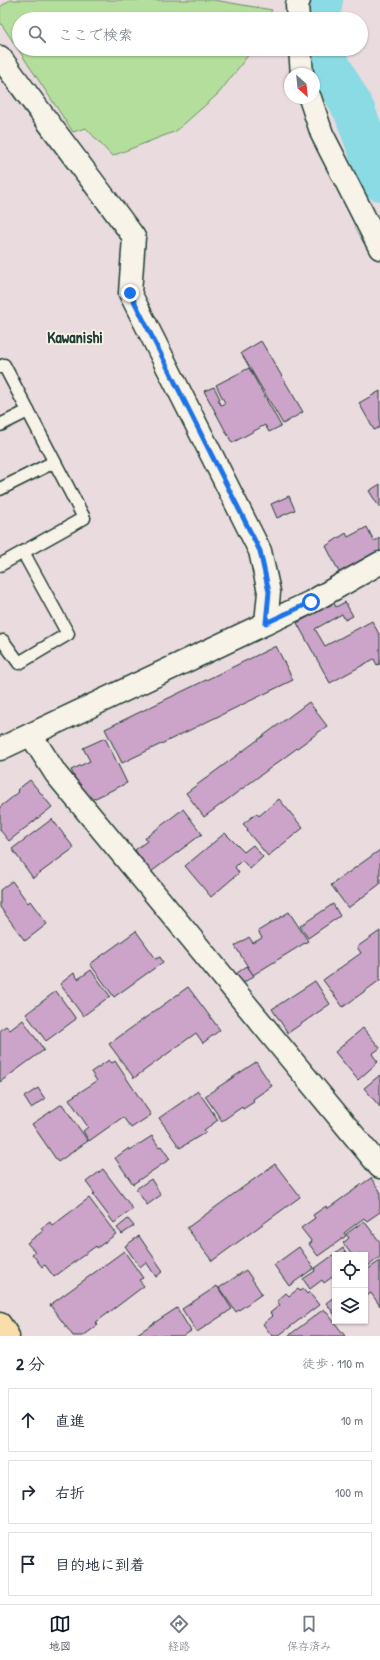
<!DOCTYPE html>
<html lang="ja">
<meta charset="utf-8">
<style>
:root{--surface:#fff;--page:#f2f2f3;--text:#1f2937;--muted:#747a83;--line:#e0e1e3;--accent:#111827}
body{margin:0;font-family:"Patrick Hand","Klee One",sans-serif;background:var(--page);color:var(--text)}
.controls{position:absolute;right:12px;bottom:12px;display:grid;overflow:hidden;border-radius:0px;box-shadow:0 1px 3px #0004}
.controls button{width:36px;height:36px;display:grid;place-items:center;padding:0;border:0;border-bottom:1px solid var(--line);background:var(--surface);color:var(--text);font:20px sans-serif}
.compass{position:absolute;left:284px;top:68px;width:36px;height:36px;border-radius:50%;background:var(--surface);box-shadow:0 1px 3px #0004;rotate:153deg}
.stop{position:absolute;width:12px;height:12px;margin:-9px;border:3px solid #1a73e8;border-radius:50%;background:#fff}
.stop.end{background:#1a73e8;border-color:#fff;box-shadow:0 1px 4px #0008}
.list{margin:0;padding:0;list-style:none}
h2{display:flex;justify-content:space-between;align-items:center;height:52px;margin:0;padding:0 16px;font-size:17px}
h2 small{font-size:13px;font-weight:400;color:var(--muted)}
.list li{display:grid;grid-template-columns:26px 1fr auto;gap:12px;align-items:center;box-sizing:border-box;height:64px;margin:0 8px 8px;padding:0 8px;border:1px solid var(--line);border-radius:0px}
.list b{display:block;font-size:15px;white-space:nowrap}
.list em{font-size:13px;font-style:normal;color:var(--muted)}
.icon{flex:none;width:22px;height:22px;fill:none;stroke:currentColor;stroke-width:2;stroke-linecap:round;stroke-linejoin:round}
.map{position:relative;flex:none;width:380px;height:1336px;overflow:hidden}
.search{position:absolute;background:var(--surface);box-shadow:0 1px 3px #0004;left:12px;right:12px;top:12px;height:44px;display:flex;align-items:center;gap:10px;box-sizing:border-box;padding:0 14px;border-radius:22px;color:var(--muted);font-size:15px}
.sheet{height:268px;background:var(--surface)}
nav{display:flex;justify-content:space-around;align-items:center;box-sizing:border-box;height:56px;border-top:1px solid var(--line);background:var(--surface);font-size:11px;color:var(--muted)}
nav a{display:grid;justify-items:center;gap:2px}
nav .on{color:var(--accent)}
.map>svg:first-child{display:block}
.green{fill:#b4de9b;stroke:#6a8e68}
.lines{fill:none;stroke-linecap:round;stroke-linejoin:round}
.river{stroke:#8adbe3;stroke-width:42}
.building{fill:#cca3c9;stroke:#1f3d34}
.service-casing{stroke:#1f3d34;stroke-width:15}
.minor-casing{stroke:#1f3d34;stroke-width:25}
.primary-casing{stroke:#1f3d34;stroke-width:25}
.service{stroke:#f7f3e8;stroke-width:12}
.minor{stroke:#f7f3e8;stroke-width:22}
.primary{stroke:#f9deab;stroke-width:22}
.route{stroke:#1a73e8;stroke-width:5}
.labels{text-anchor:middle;stroke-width:3.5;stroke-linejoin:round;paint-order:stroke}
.quarter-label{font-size:16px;font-weight:bold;fill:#1f3d34;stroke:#f7f3e8}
</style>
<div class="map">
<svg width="380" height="1336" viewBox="0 0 380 1336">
<rect width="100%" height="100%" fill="#eadbdf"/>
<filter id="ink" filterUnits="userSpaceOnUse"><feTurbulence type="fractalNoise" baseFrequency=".025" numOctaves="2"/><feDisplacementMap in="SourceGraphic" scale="8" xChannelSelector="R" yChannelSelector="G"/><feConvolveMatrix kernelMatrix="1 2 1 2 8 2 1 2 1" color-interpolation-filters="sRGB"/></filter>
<g filter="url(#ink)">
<polygon class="green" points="10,0 214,0 272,10 267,19 19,19 19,49 253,49 219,93 176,131 112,156 86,128 73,132 0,22 0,7"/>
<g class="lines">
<g class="river">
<polyline points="319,19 322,0"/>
<polyline points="323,49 324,56 354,110 380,180"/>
</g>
</g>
<g class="building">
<polygon points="261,341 303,412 283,424 241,353"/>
<polygon points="249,368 281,426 269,432 265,425 232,443 204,391 214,387 220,399 218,400 221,405 225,403 216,385"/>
<polygon points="380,391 380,427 374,430 359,403"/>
<polygon points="380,484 380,508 369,491"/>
<polygon points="289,496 295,510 277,518 271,504"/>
<polygon points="367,527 374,541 380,538 380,558 342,578 326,546 346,533 348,537"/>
<polygon points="345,602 353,616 345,620 342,614 315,629 325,646 372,621 380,636 380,664 377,665 374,659 330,683 297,623 334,603 336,607"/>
<polygon points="276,646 293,680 122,763 105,729"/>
<polygon points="309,702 327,726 204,817 186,793"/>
<polygon points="105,738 127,783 87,802 71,770 90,761 83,748"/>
<polygon points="30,780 52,807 9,841 0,830 0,807 19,792 17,790"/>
<polygon points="279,799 303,828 268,856 247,831 248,829 243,824 257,813 259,816"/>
<polygon points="183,809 202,834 151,872 135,850 147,841 145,838"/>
<polygon points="52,819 74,848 33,878 12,849"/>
<polygon points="225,833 244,852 253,845 263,857 250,869 242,860 235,867 239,873 211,897 185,866"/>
<polygon points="380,850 380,884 348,908 331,885"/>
<polygon points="12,881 28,903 30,901 47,924 25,941 0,907 0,890"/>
<polygon points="333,904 340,916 308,938 300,926"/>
<polygon points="289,912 308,941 253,975 235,946 249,937 253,943 262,938 258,931"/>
<polygon points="136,931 156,959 160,957 163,962 114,997 90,964"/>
<polygon points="380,931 380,980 343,1007 323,980 361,953 357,947"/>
<polygon points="247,966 254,976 236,987 230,978"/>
<polygon points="91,970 110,996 83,1016 60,984 74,973 78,979"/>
<polygon points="315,981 330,1004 288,1033 272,1009"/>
<polygon points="188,987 220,1030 203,1043 196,1033 134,1078 109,1044"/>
<polygon points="56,991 76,1019 46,1041 26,1014"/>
<polygon points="23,1020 44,1050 0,1082 0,1030 6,1026 10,1030"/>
<polygon points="363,1028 380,1048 372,1054 378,1062 358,1080 335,1052"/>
<polygon points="109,1060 112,1063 115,1061 151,1115 131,1128 123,1117 89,1141 83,1131 88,1127 69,1099 97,1081 91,1072"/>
<polygon points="256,1062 272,1086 253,1099 254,1102 243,1109 242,1107 222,1121 205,1096"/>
<polygon points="380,1075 380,1107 364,1088"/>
<polygon points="38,1088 45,1099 31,1108 24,1097"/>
<polygon points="198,1091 218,1120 204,1130 206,1132 180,1148 159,1118"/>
<polygon points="62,1104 88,1141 58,1162 32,1124"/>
<polygon points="152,1136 159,1147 161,1146 170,1159 133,1184 115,1158 129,1148 130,1150"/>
<polygon points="275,1164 300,1197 212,1261 187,1228"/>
<polygon points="103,1169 133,1209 114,1223 93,1195 95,1194 86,1182"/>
<polygon points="371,1178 380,1191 380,1212 367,1221 364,1218 344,1233 346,1236 318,1256 309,1244 312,1242 301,1228 315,1218 313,1215 326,1206 327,1209"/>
<polygon points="151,1179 161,1195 147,1205 136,1189"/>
<polygon points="89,1198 116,1234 97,1248 96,1246 54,1277 45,1265 42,1267 32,1254 35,1252 27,1243 43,1231 41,1228 50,1222 52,1226"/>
<polygon points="128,1219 134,1226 122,1234 117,1228"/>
<polygon points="364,1221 380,1242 380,1257 367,1267 365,1265 365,1255 352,1255 343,1243 349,1238 346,1234"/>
<polygon points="139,1236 163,1271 156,1277 146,1262 140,1267 125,1246"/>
<polygon points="299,1247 314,1268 289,1286 274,1265"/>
<polygon points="343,1248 348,1255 335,1255 335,1275 324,1283 322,1280 310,1289 303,1279 315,1271 314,1269"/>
<polygon points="124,1251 143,1278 139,1280 144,1286 95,1323 98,1325 83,1336 73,1336 50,1305"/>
<polygon points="380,1261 380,1306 371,1293 365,1297 365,1271"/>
<polygon points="246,1270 262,1294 236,1312 219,1288"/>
<polygon points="217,1286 232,1309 197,1332 182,1309"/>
<polygon points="298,1289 300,1291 303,1289 307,1294 309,1292 319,1305 278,1336 272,1336 263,1324 273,1316 270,1313 280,1305 277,1301 286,1293 289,1296"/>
<polygon points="335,1296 335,1314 334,1314 326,1303"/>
<polygon points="177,1308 191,1331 183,1336 134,1336"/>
<polygon points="324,1309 345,1336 288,1336"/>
</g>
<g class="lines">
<g class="service-casing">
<g id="service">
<polyline points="0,367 4,365 84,518 0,565"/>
<polyline points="0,425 28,411"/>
<polyline points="0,489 54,462"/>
<polyline points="3,641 19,663 68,634 23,552"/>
</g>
</g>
<g class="minor-casing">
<g id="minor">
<polyline points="298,19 297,5 299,0"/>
<polyline points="300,49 302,74"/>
<path d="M0 57C44 118 90 177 134 237L130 293 260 551 269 592 266 623"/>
<polyline points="310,98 322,134 380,248"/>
<polyline points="31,735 56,774 380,1167"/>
<polyline points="0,749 311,602 380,563"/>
</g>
</g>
<g class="primary-casing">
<polyline id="primary" points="0,1324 8,1336"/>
</g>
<use href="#service" class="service"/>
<use href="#minor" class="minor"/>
<use href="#primary" class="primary"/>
</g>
</g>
<g class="lines" filter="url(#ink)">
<polyline class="route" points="130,293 260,551 269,592 266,623 311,602"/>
</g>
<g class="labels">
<g class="quarter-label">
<text x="75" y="343">Kawanishi</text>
</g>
</g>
</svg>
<div class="controls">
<button><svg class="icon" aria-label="locate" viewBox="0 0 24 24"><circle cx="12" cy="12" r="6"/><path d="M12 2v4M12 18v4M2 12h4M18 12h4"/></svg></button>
<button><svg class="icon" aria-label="layers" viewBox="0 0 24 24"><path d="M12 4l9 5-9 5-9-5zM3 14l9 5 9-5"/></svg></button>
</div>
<svg class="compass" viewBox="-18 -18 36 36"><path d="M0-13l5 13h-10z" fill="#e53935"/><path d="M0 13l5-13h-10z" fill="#747a83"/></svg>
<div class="stop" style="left:311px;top:602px"></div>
<div class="stop end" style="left:130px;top:293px"></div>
<div class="search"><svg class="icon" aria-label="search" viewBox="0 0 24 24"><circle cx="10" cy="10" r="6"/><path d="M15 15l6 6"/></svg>ここで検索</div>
</div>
<section class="sheet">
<h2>2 分<small>徒歩 · 110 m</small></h2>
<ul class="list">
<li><svg class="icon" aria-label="ahead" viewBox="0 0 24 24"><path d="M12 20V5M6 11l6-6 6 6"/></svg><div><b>直進</b></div><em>10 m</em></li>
<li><svg class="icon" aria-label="right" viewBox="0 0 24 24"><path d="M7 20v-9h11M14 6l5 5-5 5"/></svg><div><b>右折</b></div><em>100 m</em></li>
<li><svg class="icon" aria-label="arrive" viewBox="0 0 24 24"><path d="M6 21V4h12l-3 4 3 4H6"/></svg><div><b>目的地に到着</b></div></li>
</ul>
</section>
<nav>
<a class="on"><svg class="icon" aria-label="map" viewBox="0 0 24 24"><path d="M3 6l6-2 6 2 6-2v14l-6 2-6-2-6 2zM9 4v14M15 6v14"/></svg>地図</a>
<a><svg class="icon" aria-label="directions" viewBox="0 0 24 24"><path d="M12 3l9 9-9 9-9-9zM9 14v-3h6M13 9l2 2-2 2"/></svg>経路</a>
<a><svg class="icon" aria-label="saved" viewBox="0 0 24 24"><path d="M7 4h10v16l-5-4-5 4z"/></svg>保存済み</a>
</nav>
